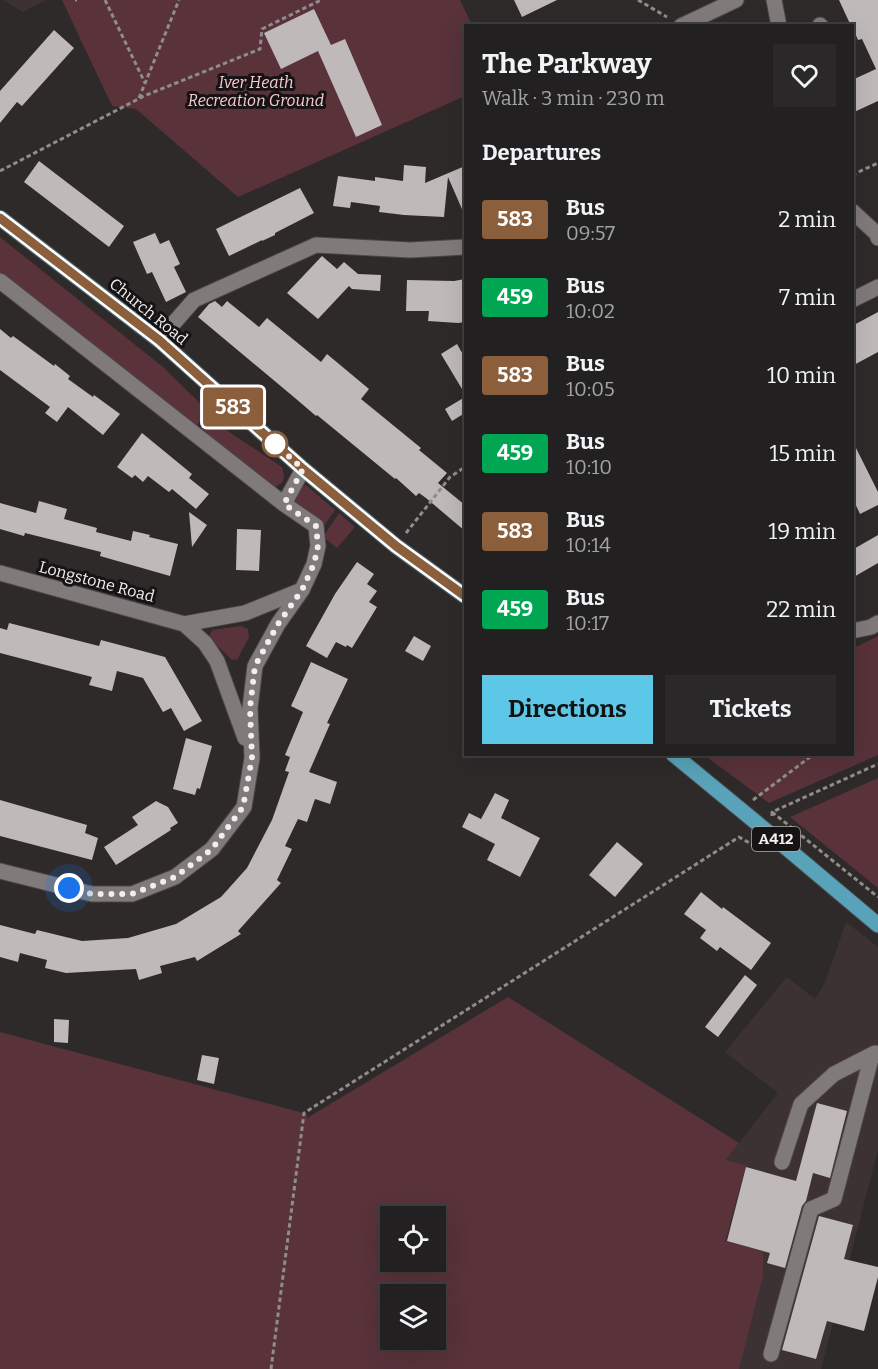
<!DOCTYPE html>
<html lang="en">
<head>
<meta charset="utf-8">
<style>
	body { margin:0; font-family:Bitter,serif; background:#2a2829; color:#f1f3f6; height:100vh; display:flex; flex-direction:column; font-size:22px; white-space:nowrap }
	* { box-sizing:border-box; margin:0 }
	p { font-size:20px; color:#a2a3a5 }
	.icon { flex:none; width:33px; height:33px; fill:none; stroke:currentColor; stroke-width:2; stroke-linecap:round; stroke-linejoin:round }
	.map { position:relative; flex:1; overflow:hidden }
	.drawer { position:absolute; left:464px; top:24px; width:390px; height:732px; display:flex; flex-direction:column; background:#222020; border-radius:0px; box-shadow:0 6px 24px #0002,0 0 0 2px #3f3e3e }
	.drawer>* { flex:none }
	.badge { padding:0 12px; border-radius:4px; font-size:21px; line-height:39px }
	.controls { position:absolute; left:380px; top:1206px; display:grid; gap:12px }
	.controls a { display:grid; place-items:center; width:66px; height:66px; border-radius:0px; background:#222020; box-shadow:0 6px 24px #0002,0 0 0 2px #3f3e3e; font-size:30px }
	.you { position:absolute; width:30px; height:30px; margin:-15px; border:4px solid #fff; border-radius:50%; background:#1a73e8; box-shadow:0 0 0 9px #1a73e833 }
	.map>.badge { position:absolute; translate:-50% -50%; box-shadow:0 0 0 3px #fff }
	h2 { padding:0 18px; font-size:22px; line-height:54px }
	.round { display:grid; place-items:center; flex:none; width:63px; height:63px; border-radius:0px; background:#2a2829 }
	.head { display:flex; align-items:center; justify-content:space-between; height:102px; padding:0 18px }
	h1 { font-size:28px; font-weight:700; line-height:45px }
	.cta { display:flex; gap:12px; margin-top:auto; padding:12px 18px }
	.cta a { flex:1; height:69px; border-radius:0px; background:#5dc7e8; color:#111; font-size:24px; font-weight:700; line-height:69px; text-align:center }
	.cta a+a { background:#2a2829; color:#f1f3f6 }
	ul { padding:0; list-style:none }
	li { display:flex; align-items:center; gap:18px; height:78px; padding:0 18px }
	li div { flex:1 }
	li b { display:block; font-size:22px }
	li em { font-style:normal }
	li .badge { min-width:66px; font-weight:700; text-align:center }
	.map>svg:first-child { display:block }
</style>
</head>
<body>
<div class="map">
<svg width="878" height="1369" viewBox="0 0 878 1369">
	<rect width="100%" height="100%" fill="#2e2a2a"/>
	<path fill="#3d3233" d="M 3,0 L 46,0 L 23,12 Z
		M 846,922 L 878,947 L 878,1150 L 821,1369 L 739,1369 L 763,1277 L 725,1241 L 745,1165 L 726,1160 L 778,1093 L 725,1052 L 787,977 L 815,999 L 822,988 L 828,974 Z"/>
	<path fill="#59323a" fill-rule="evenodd" d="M 62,0 L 460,0 L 472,25 L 465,26 L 465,96 L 238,197 L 136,109 L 112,106 Z
		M 0,237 L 163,367 L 208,411 L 192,432 L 0,275 Z
		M 210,416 L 232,434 L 282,467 L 284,475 L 283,482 L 272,489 L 195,434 Z
		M 306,485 L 335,510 L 319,533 L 291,511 L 291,491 Z
		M 339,513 L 355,527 L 337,548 L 323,537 Z
		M 241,626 L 248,629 L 249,637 L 237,660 L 231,659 L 210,639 L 210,633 L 213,630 Z
		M 878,636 L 878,755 L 769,803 L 704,755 L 852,754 L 852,649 Z
		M 878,778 L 878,888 L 790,817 Z
		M 508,997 L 739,1143 L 726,1160 L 746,1165 L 725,1241 L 763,1251 L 763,1277 L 739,1369 L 0,1369 L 0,1032 L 307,1114 L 307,1118 ZM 390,1216 L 435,1216 L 435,1262 L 390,1262 ZM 390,1294 L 435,1294 L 435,1340 L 390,1340 Z"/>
	<path fill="#bfb9ba" d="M 514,0 L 557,0 L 522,17 Z
		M 839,0 L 878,0 L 878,101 L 852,113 L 852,80 L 876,69 L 862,39 L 858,40 L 852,26 L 851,26 Z
		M 314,9 L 331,45 L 345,39 L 382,125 L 356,137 L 318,51 L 281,69 L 264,33 Z
		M 54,30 L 74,48 L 22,106 L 17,102 L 0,123 L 0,91 Z
		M 39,161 L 124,226 L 109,247 L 24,182 Z
		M 404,165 L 426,167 L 425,183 L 465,166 L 465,216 L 448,177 L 444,217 L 404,215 L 379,212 L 380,206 L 351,202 L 350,208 L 333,206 L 338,176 L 375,181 L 375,177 L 403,181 Z
		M 300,188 L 314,213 L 275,233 L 275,235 L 262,241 L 262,240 L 229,256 L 216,229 Z
		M 155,233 L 160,244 L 169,240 L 180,264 L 174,267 L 186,292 L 166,302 L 152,272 L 147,274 L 133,242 Z
		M 322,256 L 337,269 L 344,262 L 358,274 L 381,275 L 380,291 L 352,289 L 349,286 L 318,319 L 287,293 Z
		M 465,279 L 465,322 L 458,323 L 428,321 L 429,311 L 406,311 L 407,280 L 454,281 Z
		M 215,301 L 222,307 L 227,301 L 259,327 L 267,318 L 321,362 L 327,354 L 369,389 L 361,399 L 421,448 L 419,450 L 447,473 L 438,483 L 465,505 L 465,531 L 426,498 L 419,493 L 416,496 L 396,478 L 395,479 L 317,415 L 316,416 L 295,398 L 198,317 L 209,304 Z
		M 878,312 L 878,352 L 852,366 L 852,326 Z
		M 0,329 L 11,338 L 13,336 L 54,366 L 55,364 L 70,376 L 68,379 L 93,397 L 94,395 L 120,414 L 103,435 L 68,407 L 57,422 L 45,413 L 50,407 L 0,370 Z
		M 457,344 L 465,358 L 465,394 L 441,354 Z
		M 465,397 L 465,413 L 452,421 L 445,409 Z
		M 142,433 L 192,474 L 189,478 L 209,494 L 196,509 L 172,489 L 169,492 L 148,476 L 143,482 L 135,475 L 132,478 L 117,467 Z
		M 852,440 L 878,492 L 878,505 L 860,514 L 852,497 Z
		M 39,501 L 67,509 L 64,519 L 97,528 L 96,532 L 131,541 L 133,531 L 150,535 L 149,537 L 178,544 L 170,576 L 100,556 L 101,552 L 25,533 L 24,536 L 0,529 L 0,503 L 36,513 Z
		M 189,512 L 207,525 L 192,547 Z
		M 237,529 L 261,530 L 259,571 L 236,570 Z
		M 878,535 L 878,563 L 852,578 L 852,550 Z
		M 357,562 L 374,574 L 367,584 L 377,591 L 369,602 L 377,607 L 352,648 L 347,645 L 346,647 L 336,642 L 327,658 L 306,646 L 335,594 Z
		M 9,623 L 99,646 L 101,640 L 165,657 L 202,721 L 184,731 L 171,708 L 163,712 L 143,678 L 117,671 L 112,691 L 89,685 L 92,677 L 0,653 L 0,628 L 7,630 Z
		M 414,636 L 431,646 L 423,661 L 405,651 Z
		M 311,662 L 348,679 L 327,723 L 330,724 L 309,772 L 337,782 L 330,804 L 315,799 L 307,822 L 298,819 L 285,846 L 292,849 L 277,880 L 281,883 L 238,931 L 241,934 L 197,961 L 195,957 L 160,966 L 162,973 L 139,980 L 136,969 L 66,973 L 45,968 L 47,960 L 20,953 L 18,962 L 0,957 L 0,925 L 35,934 L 37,930 L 82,941 L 128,938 L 176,924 L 221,897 L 247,868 L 272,820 L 289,772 L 285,771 L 290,757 L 285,755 L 303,712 L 291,706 Z
		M 186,738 L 212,746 L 200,789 L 197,788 L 195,795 L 173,789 Z
		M 495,793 L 509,800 L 501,818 L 540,838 L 520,877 L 487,860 L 495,844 L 462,827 L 469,813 L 481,819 Z
		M 0,800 L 87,825 L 85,833 L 98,838 L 92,860 L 0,836 Z
		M 156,801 L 168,807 L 178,823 L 170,828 L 171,830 L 116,865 L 104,847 L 138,825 L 132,817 Z
		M 617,842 L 643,864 L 615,897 L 589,875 Z
		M 701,892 L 722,909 L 723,907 L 771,943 L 751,970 L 720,947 L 717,951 L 700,938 L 706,930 L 684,914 Z
		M 745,975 L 757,985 L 718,1037 L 705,1027 Z
		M 54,1019 L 69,1020 L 68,1043 L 54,1042 Z
		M 202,1055 L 219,1058 L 214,1084 L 197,1080 Z
		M 817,1103 L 847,1111 L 830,1178 L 813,1173 L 806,1201 L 802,1206 L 785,1268 L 767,1263 L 770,1253 L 727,1241 L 746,1167 L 796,1181 Z
		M 819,1216 L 853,1225 L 844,1259 L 878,1267 L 878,1277 L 864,1331 L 827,1321 L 816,1359 L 782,1350 Z"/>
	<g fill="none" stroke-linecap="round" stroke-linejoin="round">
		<g stroke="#4c4748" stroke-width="17">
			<path id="minor" d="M 774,0 L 779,26
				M 820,25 L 821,26
				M 681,26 L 736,0
				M 852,211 L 877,234 L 878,238
				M 0,281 L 284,504 L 316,526 L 318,546 L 314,564 L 302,590 L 278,624 L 255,666 L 250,708 L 252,758 L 244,807 L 212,849 L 175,877 L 132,894 L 92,894 L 0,871
				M 852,300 L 878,287
				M 159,340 L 194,300 L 316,245 L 410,250 L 465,247
				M 284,504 L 303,469
				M 0,573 L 184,624 L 245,613 L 302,590
				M 184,624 L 205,643 L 217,661 L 245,738
				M 852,631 L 871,627 L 878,623
				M 782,1162 L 801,1104 L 834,1074 L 875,1053
				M 771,1354 L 811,1209 L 834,1199 L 872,1055"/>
		</g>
		<g stroke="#4c4748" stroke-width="17">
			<path id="major" d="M 0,218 L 159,340 L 303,469 L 396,546 L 465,596
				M 673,754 L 764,829 L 878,925"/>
		</g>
		<path stroke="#908c8c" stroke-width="3" stroke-dasharray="4.5 3" stroke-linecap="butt" d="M 75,0 L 77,0
			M 105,0 L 145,83
			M 638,0 L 667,17
			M 139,98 L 179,0
			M 0,171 L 144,96 L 260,49 L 262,29 L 321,0
			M 852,175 L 878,163
			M 406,533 L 450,477 L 465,467
			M 753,800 L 814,754
			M 772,812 L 878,897
			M 772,816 L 772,812 L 878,764
			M 271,1369 L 304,1113 L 739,837 L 753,845 L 755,841"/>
		<use href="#minor" stroke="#807a7b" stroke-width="15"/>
		<use href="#major" stroke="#58a3b9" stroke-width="15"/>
	</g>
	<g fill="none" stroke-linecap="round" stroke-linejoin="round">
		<g stroke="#fff" stroke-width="14">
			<path id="line" d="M 0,218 L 159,340 L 303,469 L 396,546 L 465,596"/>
		</g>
		<use href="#line" stroke="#8b5e3c" stroke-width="9"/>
		<path stroke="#f2eeef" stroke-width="6" stroke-dasharray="0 10.8" d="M 69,888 L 92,894 L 132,894 L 175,877 L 212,849 L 243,807 L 252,758 L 250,708 L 255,666 L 278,624 L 302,590 L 314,564 L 318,546 L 316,526 L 284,504 L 303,469 L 275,444"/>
	</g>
	<circle fill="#fff" stroke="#8b5e3c" stroke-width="3" cx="275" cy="444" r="12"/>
	<g text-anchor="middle" stroke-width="6" stroke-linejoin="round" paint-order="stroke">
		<rect fill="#151313" stroke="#b0acad" stroke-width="1.5" x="752" y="827" width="48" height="24" rx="4.5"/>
		<g font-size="15" font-weight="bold" fill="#f2eeef">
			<text x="776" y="844">A412</text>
		</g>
		<g font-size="16" font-style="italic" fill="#fcc9d2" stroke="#151313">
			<text x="256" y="88">Iver Heath<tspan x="256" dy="18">Recreation Ground</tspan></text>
		</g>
		<g font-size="16" fill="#f2eeef" stroke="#151313">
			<text transform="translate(149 311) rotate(39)" y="6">Church Road</text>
			<text transform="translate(97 581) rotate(15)" y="6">Longstone Road</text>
		</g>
	</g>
</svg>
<div class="controls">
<a><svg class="icon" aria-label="locate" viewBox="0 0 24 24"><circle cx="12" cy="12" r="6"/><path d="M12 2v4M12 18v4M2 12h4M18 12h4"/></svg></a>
<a><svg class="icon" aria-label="layers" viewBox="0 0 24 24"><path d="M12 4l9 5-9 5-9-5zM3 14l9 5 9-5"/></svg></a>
</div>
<div class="you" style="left:69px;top:888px"></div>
<b class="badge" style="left:233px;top:407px;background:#8b5e3c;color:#fff">583</b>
<section class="drawer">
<div class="head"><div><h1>The Parkway</h1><p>Walk · 3 min · 230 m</p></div><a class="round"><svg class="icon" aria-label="heart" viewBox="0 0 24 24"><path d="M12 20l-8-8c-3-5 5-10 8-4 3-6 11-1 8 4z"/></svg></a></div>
<h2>Departures</h2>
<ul>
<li><span class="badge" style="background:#8b5e3c;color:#fff">583</span><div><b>Bus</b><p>09:57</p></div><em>2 min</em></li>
<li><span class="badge" style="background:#00a651;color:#fff">459</span><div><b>Bus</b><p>10:02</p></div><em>7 min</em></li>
<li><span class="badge" style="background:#8b5e3c;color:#fff">583</span><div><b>Bus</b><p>10:05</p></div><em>10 min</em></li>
<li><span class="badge" style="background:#00a651;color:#fff">459</span><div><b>Bus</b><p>10:10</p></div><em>15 min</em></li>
<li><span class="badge" style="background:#8b5e3c;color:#fff">583</span><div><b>Bus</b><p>10:14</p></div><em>19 min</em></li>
<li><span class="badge" style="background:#00a651;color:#fff">459</span><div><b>Bus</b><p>10:17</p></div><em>22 min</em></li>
</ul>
<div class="cta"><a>Directions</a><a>Tickets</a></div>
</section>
</div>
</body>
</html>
